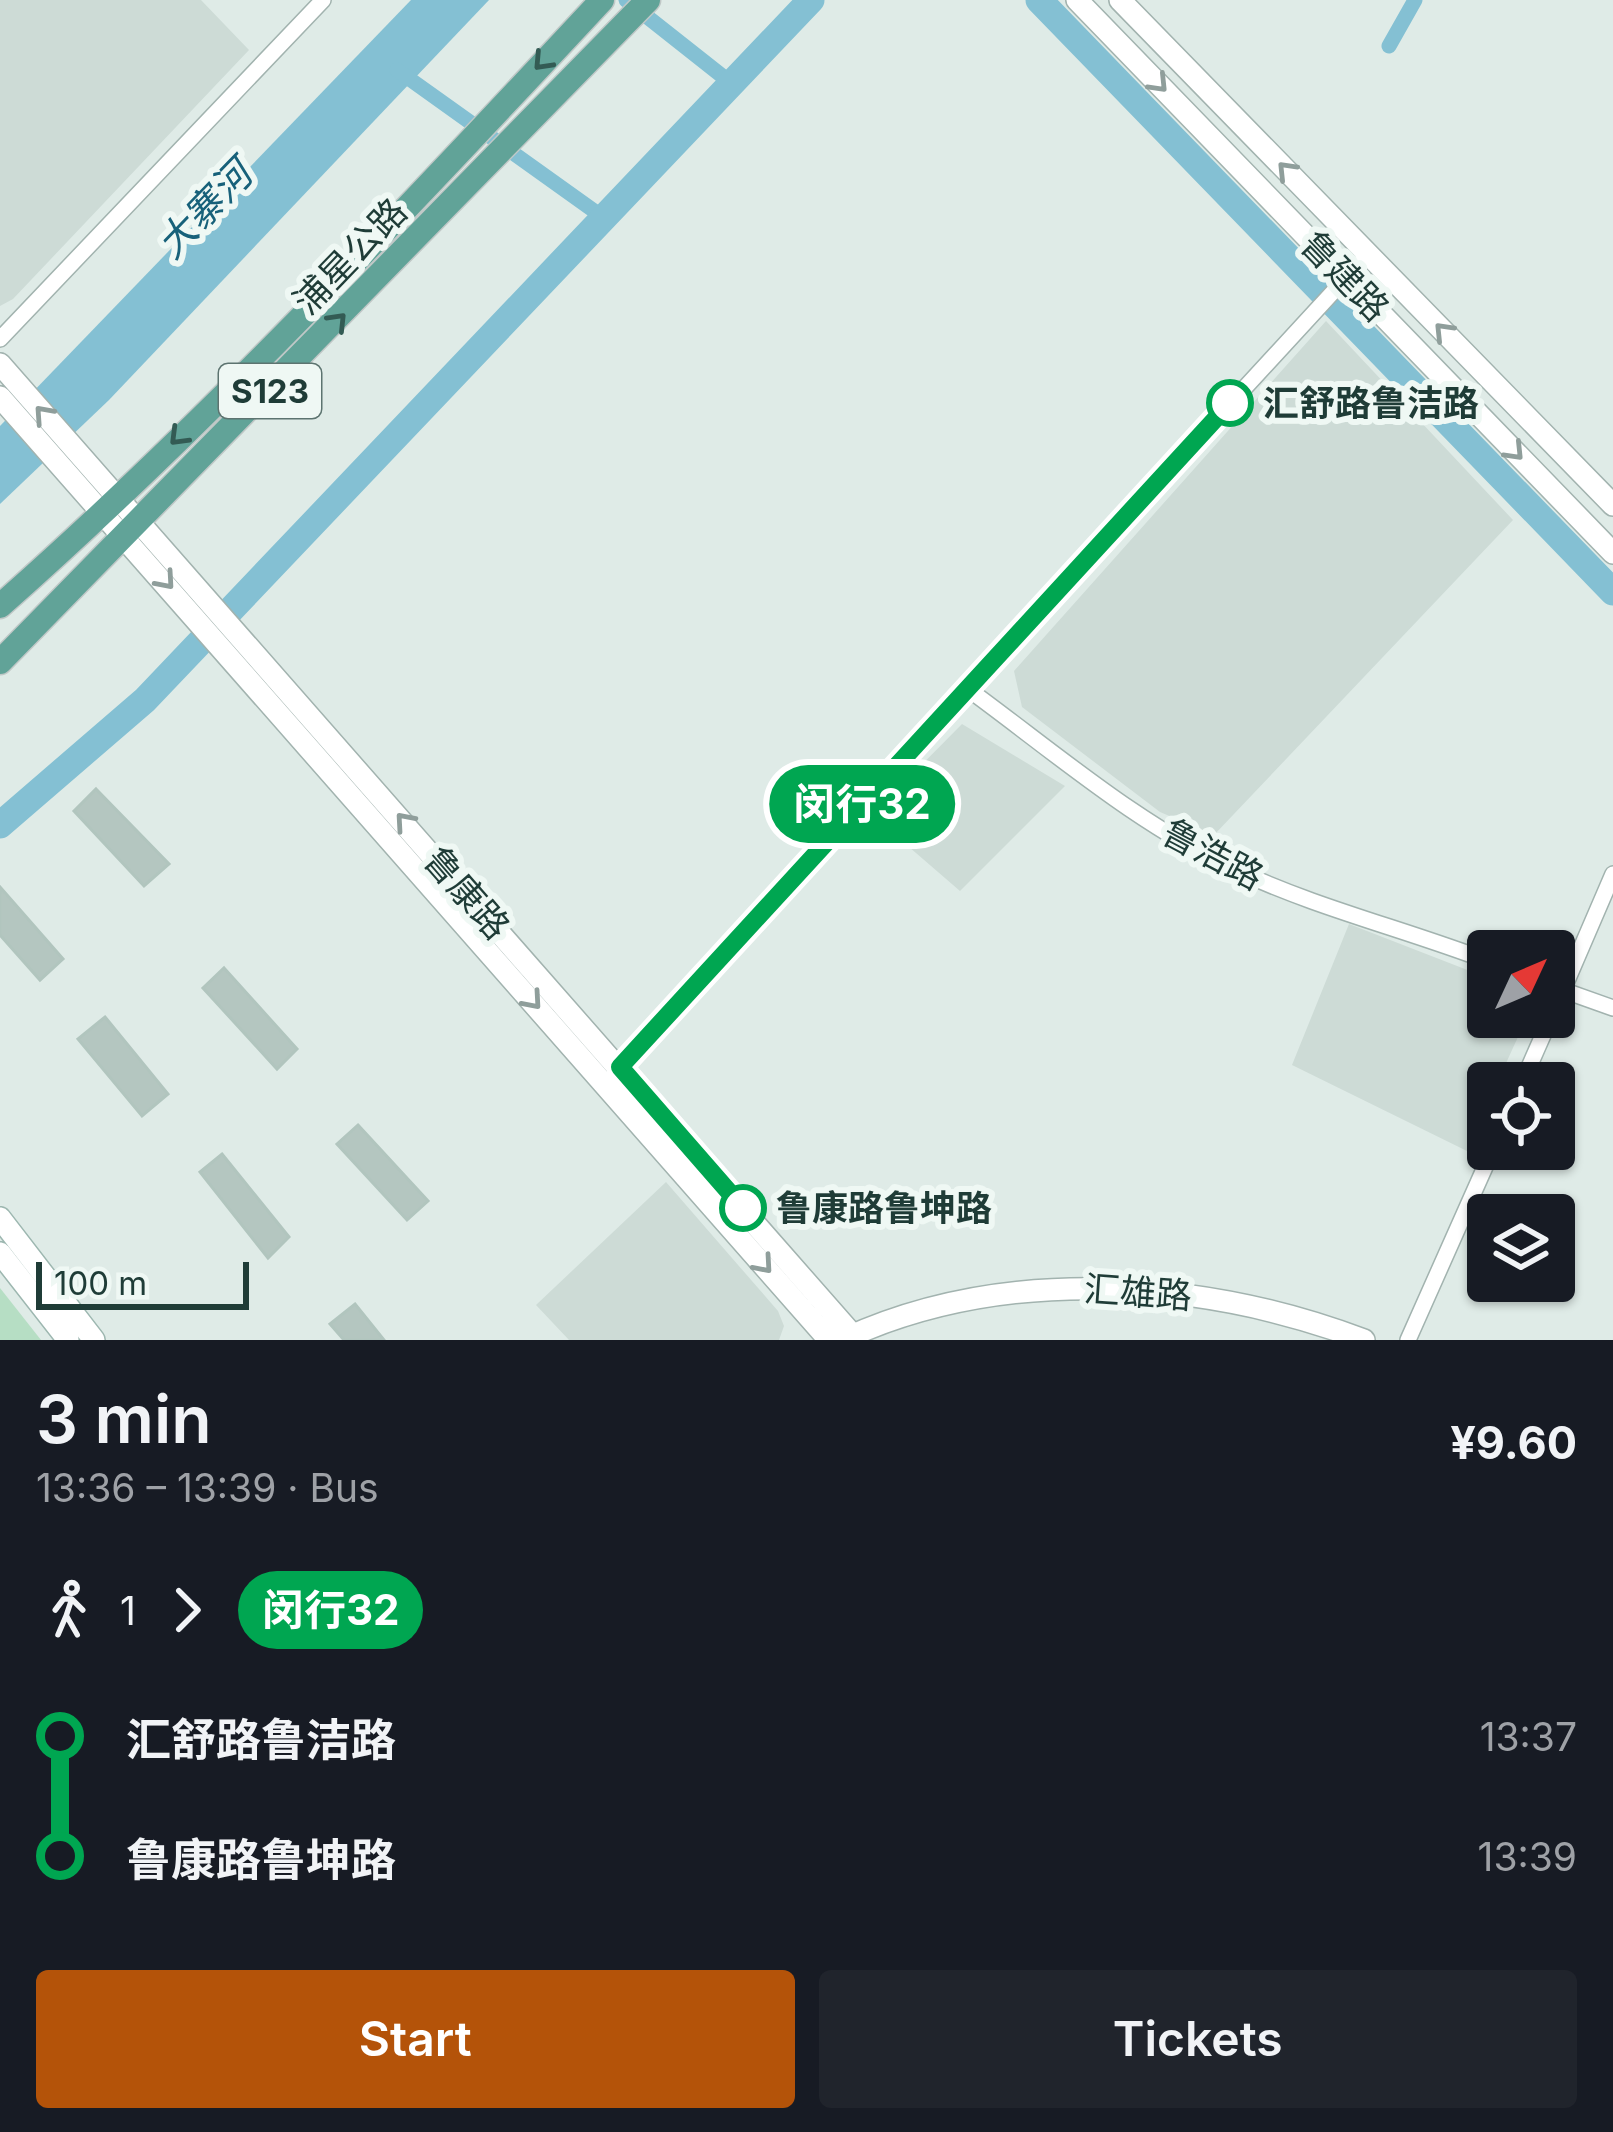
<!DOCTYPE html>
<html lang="en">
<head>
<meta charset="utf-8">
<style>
	body { margin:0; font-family:Inter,"Noto Sans SC",sans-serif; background:#20242c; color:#f1f3f6; height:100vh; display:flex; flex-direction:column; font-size:45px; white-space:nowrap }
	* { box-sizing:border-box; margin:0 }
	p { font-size:39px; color:#9ea1a6 }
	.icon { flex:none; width:66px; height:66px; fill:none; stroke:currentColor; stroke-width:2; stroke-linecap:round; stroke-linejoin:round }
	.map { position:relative; height:1340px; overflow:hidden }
	.details { display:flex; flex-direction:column; background:#171b24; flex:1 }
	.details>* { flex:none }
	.badge { padding:0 24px; border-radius:39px; font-size:42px; line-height:78px }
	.needle { width:78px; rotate:46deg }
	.fabs { position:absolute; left:1467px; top:930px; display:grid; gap:24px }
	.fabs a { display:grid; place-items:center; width:108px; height:108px; border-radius:12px; background:#171b24; box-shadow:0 3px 9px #0004; font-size:60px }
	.scale { position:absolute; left:36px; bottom:30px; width:213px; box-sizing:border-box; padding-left:12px; border:6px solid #1f3c37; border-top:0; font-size:33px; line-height:42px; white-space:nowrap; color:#1f3c37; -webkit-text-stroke:9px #eff8f4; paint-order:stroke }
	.map>.badge { position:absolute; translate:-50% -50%; box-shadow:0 0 0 6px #fff }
	.legs { display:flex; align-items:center; gap:18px; height:132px; padding:0 36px; font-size:39px }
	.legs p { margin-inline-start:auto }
	.head { display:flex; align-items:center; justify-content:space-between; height:204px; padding:0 36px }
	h1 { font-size:66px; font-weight:600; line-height:90px }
	.primary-button { display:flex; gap:24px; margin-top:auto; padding:24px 36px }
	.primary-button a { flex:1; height:138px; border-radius:12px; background:#b45309; color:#fff; font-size:48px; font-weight:600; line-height:138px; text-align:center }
	.primary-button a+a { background:#20242c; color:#f1f3f6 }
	ul { padding:0 36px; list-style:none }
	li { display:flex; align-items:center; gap:42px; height:120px; font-size:45px }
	li i { display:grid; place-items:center; width:18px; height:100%; margin:0 15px; background:currentColor }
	li i::after { content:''; width:30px; height:30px; margin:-15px; border:9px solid; border-radius:50%; background:#171b24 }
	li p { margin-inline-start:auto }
	li:first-child i { background:linear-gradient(#0000 50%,currentColor 0) }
	li:last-child i { background:linear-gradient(currentColor 50%,#0000 0) }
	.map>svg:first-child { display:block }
</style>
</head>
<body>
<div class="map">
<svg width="1613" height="1340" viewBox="0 0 1613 1340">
	<rect width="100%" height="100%" fill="#dfebe7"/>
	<path fill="#cddbd6" d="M 0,0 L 201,0 L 249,50 L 13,299 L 0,306 Z
		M 1326,321 L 1513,520 L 1214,835 L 1160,812 L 1022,707 L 1014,671 Z
		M 962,724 L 1065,786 L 960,891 L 872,815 Z
		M 1349,924 L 1488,978 L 1488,1017 L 1527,1017 L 1497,1083 L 1488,1083 L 1488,1104 L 1467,1151 L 1292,1065 Z
		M 666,1182 L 778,1311 L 784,1326 L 779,1340 L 569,1340 L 536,1305 Z"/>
	<path fill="#b6dec4" d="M 0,1288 L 41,1340 L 0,1340 Z"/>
	<path fill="#84c0d3" d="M 411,0 L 489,0 L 109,400 L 0,504 L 0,426 Z"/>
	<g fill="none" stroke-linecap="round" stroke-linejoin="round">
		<path stroke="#84c0d3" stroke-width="15" d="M 626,0 L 731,83
			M 1389,46 L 1415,0
			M 397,70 L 604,218"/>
		<path stroke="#84c0d3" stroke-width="27" d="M 1039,0 L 1613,592
			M 0,825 L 145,700 L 811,0"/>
	</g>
	<path fill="#b4c6c0" stroke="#b1c5be" stroke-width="3" d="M 96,789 L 169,864 L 144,886 L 74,811 Z
		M 0,887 L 63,959 L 40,980 L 0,935 Z
		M 224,968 L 297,1049 L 277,1069 L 203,988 Z
		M 105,1017 L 168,1094 L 142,1116 L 78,1039 Z
		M 358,1125 L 428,1201 L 407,1220 L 337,1144 Z
		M 222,1154 L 289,1237 L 268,1258 L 200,1172 Z
		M 355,1304 L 384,1340 L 344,1340 L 330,1324 Z"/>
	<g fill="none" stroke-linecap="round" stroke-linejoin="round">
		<g stroke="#a2b3af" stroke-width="18">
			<path id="minor" d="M 0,339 L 323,0
				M 968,689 C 1053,751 1139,826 1236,870 C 1317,908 1404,929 1488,961
				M 1554,987 L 1613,1008
				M 1554,1011 L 1613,874
				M 614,1073 L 1368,254
				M 1522,1083 L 1551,1017
				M 1408,1340 L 1493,1149"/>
		</g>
		<g stroke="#a2b3af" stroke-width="24">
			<path id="tertiary" d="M 1077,0 L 1613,553
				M 1120,0 L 1613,505
				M 0,364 L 857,1340
				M 0,397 L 829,1340
				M 844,1339 C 1005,1265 1202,1279 1364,1340"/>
		</g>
		<g stroke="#9db7b0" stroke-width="24">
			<path id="secondary" d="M 0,1218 L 94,1340
				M 0,1253 L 68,1340"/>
		</g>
		<g stroke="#c0c8c7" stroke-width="27">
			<path id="primary" d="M 0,606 C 213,418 408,208 602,0
				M 0,662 L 648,0"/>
		</g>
		<use href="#minor" stroke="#fff" stroke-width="15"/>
		<use href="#tertiary" stroke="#fff" stroke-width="21"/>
		<use href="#secondary" stroke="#fff" stroke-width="21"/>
		<use href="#primary" stroke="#61a398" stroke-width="24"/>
	</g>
	<defs><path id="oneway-chevron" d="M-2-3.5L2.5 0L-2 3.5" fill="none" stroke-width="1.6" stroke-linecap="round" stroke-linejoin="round" transform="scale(3)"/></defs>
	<g stroke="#335b54">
		<use href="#oneway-chevron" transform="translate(542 62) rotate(133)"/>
		<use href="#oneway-chevron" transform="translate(338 321) rotate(-46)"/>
		<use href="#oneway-chevron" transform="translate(178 437) rotate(135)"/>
	</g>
	<g stroke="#8f9e9b">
		<use href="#oneway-chevron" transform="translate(1159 84) rotate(46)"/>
		<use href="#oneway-chevron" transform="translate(1286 170) rotate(-134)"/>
		<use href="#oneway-chevron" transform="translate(1443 331) rotate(-134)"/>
		<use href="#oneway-chevron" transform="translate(43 414) rotate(-132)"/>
		<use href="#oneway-chevron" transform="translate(1515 452) rotate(46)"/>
		<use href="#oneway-chevron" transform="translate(166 581) rotate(49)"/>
		<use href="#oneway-chevron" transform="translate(404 821) rotate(-131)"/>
		<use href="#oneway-chevron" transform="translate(533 1001) rotate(49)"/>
		<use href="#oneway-chevron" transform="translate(764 1265) rotate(49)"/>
	</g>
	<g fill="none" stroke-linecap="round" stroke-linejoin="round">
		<g stroke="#fff" stroke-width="27">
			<path id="line-1" d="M 743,1208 L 620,1067 L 1230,403"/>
		</g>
		<use href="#line-1" stroke="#00a651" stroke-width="18"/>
	</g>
	<g fill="#fff" stroke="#00a651" stroke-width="6">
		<circle cx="1230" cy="403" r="21"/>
		<circle cx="743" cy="1208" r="21"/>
	</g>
	<g text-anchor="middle" stroke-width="12" stroke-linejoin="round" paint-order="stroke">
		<rect fill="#eff8f4" stroke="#5d7470" stroke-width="3" x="219" y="364" width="102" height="54" rx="9"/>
		<g font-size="33" font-weight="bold" fill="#1f3c37">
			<text x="270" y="403">S123</text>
		</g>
		<g font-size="36" fill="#1f3c37" stroke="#eff8f4">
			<text transform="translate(350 256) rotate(-46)" y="13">浦星公路</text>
			<text transform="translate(1345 276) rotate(46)" y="13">鲁建路</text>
			<text transform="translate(1213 854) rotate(28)" y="13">鲁浩路</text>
			<text transform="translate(467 893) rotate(49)" y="13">鲁康路</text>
			<text transform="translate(1138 1292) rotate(4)" y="13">汇雄路</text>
		</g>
		<g font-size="36" font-weight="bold" fill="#1f3c37" stroke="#eff8f4" text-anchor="start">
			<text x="1263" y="416">汇舒路鲁洁路</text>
			<text x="776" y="1221">鲁康路鲁坤路</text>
		</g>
		<g font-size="39" font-style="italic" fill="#17617a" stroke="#eff8f4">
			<text transform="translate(204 209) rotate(-46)" y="14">大寨河</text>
		</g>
	</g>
</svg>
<div class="fabs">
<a><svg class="needle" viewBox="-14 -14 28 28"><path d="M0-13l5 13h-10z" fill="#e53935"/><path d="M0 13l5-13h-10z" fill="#9ea1a6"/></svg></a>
<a><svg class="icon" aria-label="locate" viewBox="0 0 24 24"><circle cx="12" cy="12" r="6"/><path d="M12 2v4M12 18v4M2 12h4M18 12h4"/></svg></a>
<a><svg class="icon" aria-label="layers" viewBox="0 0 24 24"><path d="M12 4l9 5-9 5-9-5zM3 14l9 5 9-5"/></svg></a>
</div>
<div class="scale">100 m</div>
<b class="badge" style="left:862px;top:804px;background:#00a651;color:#fff">闵行32</b>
</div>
<section class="details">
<div class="head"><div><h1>3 min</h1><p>13:36 – 13:39 · Bus</p></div><b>¥9.60</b></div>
<div class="legs"><svg class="icon" aria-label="walk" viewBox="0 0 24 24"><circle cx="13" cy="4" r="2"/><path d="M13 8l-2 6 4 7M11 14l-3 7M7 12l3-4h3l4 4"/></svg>1<svg class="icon" aria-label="forward" viewBox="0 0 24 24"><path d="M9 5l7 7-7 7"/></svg><b class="badge" style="background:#00a651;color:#fff">闵行32</b></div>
<ul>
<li><i style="color:#00a651"></i><b>汇舒路鲁洁路</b><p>13:37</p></li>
<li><i style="color:#00a651"></i><b>鲁康路鲁坤路</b><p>13:39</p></li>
</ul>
<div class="primary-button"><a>Start</a><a>Tickets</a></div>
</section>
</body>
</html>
